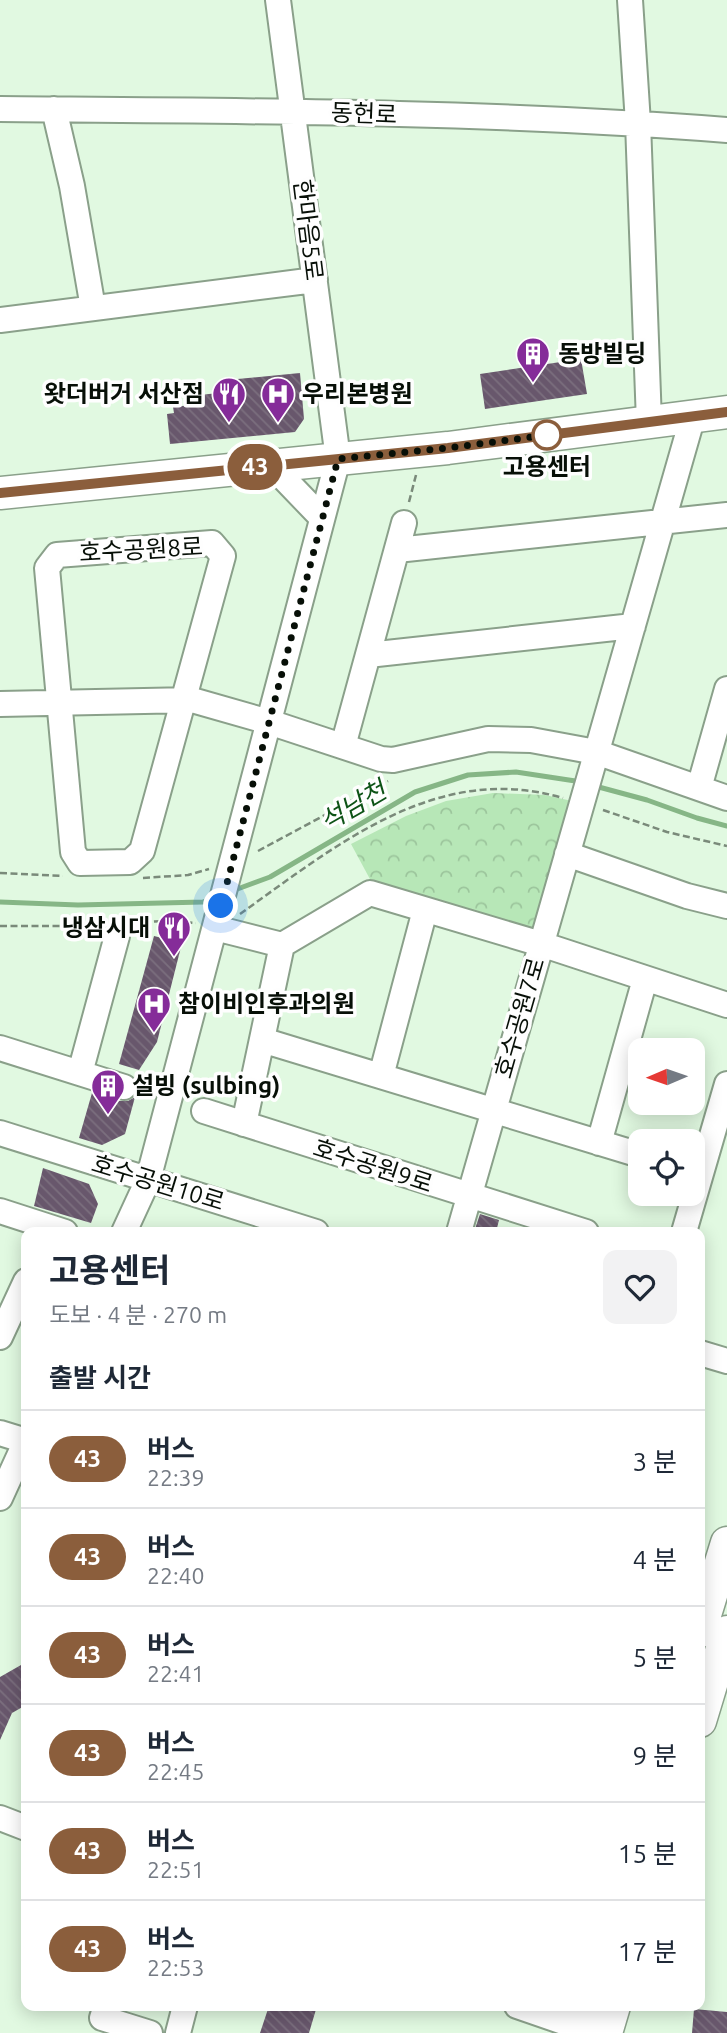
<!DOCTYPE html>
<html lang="ko">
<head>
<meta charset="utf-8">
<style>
	body { margin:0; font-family:Ubuntu,"Noto Sans KR",sans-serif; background:#f2f2f3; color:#1f2937; height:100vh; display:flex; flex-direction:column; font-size:26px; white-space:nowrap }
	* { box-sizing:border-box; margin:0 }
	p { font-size:23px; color:#747a83 }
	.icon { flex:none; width:38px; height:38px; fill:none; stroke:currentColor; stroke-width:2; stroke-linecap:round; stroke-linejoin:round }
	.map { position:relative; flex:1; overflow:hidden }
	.panel { position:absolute; left:21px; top:1227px; width:684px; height:784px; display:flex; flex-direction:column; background:#fff; border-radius:14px; box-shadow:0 4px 18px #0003 }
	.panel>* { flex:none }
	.badge { padding:0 14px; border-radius:23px; font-size:24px; line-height:46px }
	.needle { width:46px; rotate:268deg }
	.fabs { position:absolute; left:628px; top:1038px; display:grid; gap:14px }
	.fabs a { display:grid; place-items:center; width:77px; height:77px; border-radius:14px; background:#fff; box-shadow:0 4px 18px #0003; font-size:35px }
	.you { position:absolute; width:35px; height:35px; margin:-18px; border:5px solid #fff; border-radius:50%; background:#1a73e8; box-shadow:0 0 0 10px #1a73e833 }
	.map>.badge { position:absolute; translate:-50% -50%; box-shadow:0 0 0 4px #fff }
	h2 { padding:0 28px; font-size:26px; line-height:63px }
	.round { display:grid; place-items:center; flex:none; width:74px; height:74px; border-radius:14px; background:#f2f2f3 }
	.overview { display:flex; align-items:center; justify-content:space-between; height:119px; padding:0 28px }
	h1 { font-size:33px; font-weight:700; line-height:52px }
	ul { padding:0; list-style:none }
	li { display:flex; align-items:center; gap:21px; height:98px; padding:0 28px; border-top:2px solid #e0e1e3 }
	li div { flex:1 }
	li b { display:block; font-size:26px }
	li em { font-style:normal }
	li .badge { min-width:77px; font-weight:700; text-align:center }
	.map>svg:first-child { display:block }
</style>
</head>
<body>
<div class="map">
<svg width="727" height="2033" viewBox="0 0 727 2033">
	<defs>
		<pattern id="forest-crowns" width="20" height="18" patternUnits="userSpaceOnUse" patternTransform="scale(1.75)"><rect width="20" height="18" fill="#b7e7b7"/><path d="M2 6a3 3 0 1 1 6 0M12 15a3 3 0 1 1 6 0" fill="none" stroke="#9cc59c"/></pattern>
		<pattern id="building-back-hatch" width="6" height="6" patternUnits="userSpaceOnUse" patternTransform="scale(1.75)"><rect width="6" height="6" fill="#68576c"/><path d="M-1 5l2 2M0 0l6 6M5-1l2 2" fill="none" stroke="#7b6f7e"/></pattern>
	</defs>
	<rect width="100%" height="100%" fill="#e1f9e1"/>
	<path fill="url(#forest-crowns)" d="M 493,793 L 545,795 L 572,801 L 534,931 L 456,909 L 371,881 L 351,844 L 406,816 L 446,801 Z"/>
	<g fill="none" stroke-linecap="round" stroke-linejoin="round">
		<path stroke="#86b686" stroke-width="5" d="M 595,786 L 647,800 L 697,818 L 727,826
			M 232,891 L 270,877 L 415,792 L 468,775 L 516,772 L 582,782
			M 0,902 L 78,905 L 203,902 L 213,898"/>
	</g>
	<path fill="url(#building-back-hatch)" d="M 581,359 L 587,394 L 485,409 L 480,374 Z
		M 300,373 L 304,419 L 295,432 L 170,444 L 167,414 L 174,413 L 173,407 L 191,405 L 190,396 L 228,392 L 227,380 Z
		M 154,936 L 182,943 L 157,1042 L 139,1070 L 119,1064 Z
		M 92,1093 L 120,1101 L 128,1101 L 135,1097 L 125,1134 L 102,1145 L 79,1138 Z
		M 43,1168 L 89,1184 L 98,1204 L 91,1223 L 34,1206 Z
		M 480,1214 L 499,1220 L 496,1232 L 474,1232 Z
		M 21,1665 L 26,1675 L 26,1705 L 12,1713 L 0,1740 L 0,1677 Z
		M 269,2006 L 317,2006 L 309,2033 L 260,2033 Z
		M 694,2009 L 727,2012 L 727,2033 L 692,2033 Z"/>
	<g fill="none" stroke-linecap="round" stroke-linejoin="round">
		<g stroke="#8aa08a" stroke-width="28">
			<path id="minor" d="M 630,0 L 638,123 L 649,422
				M 0,109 C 241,111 487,111 727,130
				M 54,109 L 72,186 L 93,308
				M 0,320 L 315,280
				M 272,466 L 322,518
				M 212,543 L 223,556 L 142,851 L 130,862 L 80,863 L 73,852 L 47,568 L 57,555 Z
				M 397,550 L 727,515
				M 368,655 L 633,626
				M 0,704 L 192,700 L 269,722 L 381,759 L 393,760 L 488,739 L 531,740 L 596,752 L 727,798
				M 343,746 L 404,523
				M 699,788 L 727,689
				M 567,854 L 687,896 L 727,906
				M 215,928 L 282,945 L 370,893 L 541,944 L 727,1005
				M 262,1040 L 640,1155
				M 0,1048 L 124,1087
				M 80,1073 L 117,936
				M 381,1076 L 425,910
				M 204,1111 L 586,1232
				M 244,1124 L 282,945
				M 0,1133 L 316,1232
				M 599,1143 L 645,979
				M 0,1211 L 65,1232
				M 124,1232 L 148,1180 L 338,459 L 278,0
				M 459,1232 L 693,416
				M 684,1232 L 727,1084
				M 0,1337 L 26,1281
				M 700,1353 L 727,1361
				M 0,1433 L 26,1441
				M 0,1498 L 26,1441
				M 0,1818 L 26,1828
				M 106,2006 L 102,2018 L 150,2033
				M 517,2006 L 578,2027
				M 178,2033 L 185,2006"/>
		</g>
		<g stroke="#8aa08a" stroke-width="35">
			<path id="major" d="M 0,493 L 448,448 L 727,412
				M 700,1631 L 727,1543
				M 700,1721 L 727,1632
				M 576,2033 L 585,2006
				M 606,2033 L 614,2006"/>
		</g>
		<path stroke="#7a8a7a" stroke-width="2.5" stroke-dasharray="7 3.5" stroke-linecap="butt" d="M 409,502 L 416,475
			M 603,810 L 667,832 L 727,846
			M 258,851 L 388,781
			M 0,873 L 63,876
			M 143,878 L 188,875 L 209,869
			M 240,914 C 337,845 437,761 563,798
			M 133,923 L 163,921 L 196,923
			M 0,926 L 98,926"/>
		<use href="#minor" stroke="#fff" stroke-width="24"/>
		<use href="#major" stroke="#fff" stroke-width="32"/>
	</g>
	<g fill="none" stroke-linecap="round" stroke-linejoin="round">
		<g stroke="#fff" stroke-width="16">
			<path id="line" d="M 0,493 L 448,448 L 727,412"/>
		</g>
		<use href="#line" stroke="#8b5e3c" stroke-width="10"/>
		<path stroke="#070f07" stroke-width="7" stroke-dasharray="0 12.6" d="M 221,906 L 338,459 L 448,448 L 547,435"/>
	</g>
	<defs>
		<g id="building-pin" transform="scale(1.75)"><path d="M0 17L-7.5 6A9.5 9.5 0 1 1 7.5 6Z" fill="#852c99" stroke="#fefefe"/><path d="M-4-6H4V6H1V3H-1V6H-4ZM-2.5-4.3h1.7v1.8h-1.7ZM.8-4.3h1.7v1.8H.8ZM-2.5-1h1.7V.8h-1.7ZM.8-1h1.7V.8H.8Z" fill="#fff"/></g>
		<g id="restaurant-pin" transform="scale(1.75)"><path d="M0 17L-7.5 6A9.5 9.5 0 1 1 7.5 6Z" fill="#852c99" stroke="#fefefe"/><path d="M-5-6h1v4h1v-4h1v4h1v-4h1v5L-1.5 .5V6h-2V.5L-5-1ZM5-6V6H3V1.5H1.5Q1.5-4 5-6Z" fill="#fff"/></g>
		<g id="hospital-pin" transform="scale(1.75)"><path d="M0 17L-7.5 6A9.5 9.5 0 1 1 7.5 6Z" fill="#852c99" stroke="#fefefe"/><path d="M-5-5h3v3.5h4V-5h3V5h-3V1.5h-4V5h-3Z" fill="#fff"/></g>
	</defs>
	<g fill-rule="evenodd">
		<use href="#building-pin" x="533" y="354"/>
		<use href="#restaurant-pin" x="229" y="394"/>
		<use href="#hospital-pin" x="278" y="394"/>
		<use href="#restaurant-pin" x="174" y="928"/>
		<use href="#hospital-pin" x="154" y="1004"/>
		<use href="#building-pin" x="108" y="1086"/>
	</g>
	<circle fill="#fff" stroke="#8b5e3c" stroke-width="3.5" cx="547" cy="435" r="14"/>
	<g text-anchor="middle" stroke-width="7" stroke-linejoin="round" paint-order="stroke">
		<g font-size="24" fill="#070f07" stroke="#fefefe">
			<text transform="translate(364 114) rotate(2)" y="8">동헌로</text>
			<text transform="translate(308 230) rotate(83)" y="8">한마음5로</text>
			<text transform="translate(141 550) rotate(-3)" y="8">호수공원8로</text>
			<text transform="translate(520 1018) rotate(-74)" y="8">호수공원7로</text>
			<text transform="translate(373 1166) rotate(18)" y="8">호수공원9로</text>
			<text transform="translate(158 1183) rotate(17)" y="8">호수공원10로</text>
		</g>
		<g font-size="24" font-weight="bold" fill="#070f07" stroke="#fefefe" text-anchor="start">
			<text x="558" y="362">동방빌딩</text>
			<text x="204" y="402" text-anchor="end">왓더버거 서산점</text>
			<text x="302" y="402">우리본병원</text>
			<text x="150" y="936" text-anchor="end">냉삼시대</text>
			<text x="178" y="1012">참이비인후과의원</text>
			<text x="132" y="1094">설빙 (sulbing)</text>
		</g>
		<g font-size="24" font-weight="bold" fill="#070f07" stroke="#fefefe">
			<text x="547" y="475">고용센터</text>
		</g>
		<g font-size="26" font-style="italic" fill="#0d5316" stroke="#fefefe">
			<text transform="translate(353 806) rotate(-30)" y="9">석남천</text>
		</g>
	</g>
</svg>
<div class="fabs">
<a><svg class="needle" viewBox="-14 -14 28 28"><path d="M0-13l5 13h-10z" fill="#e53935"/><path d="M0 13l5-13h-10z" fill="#747a83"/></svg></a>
<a><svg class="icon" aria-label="locate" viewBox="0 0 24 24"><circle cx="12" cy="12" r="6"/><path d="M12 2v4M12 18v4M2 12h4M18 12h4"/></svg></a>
</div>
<div class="you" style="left:221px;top:906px"></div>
<b class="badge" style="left:255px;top:467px;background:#8b5e3c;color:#fff">43</b>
<section class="panel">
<div class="overview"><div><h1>고용센터</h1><p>도보 · 4 분 · 270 m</p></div><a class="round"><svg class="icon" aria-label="heart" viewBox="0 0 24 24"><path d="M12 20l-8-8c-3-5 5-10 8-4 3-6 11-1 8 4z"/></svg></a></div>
<h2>출발 시간</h2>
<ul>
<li><span class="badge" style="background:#8b5e3c;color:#fff">43</span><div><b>버스</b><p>22:39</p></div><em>3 분</em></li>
<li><span class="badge" style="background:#8b5e3c;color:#fff">43</span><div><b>버스</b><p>22:40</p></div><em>4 분</em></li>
<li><span class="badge" style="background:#8b5e3c;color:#fff">43</span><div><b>버스</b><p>22:41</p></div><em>5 분</em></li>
<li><span class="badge" style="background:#8b5e3c;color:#fff">43</span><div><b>버스</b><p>22:45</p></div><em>9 분</em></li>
<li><span class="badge" style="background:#8b5e3c;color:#fff">43</span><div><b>버스</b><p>22:51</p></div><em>15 분</em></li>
<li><span class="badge" style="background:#8b5e3c;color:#fff">43</span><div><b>버스</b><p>22:53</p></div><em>17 분</em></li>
</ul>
</section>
</div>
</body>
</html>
